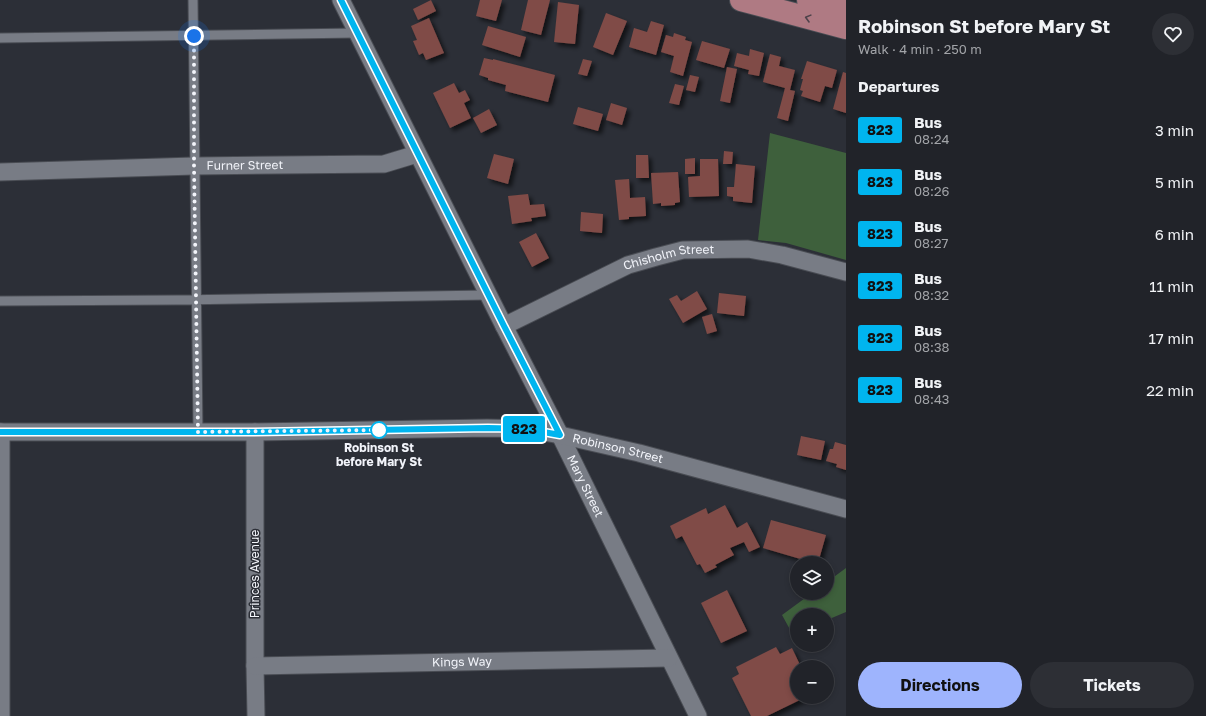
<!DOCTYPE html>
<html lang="en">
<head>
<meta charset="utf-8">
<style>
	body { margin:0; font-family:"Golos Text",sans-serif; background:#2d2f35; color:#f1f3f6; height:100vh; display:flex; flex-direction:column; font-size:15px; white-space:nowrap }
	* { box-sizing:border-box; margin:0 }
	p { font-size:13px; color:#a2a4a8 }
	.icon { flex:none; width:22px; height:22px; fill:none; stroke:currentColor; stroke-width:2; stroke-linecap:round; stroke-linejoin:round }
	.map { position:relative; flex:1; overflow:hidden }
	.sheet { display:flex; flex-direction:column; background:#212329; width:360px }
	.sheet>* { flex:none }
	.badge { padding:0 8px; border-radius:3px; font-size:14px; line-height:26px }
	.controls { position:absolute; left:790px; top:556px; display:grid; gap:8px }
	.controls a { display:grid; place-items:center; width:44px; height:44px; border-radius:50%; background:#212329; box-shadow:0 2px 6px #0003,0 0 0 1px #3e4046; font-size:20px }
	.you { position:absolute; width:20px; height:20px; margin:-10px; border:3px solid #fff; border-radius:50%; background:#1a73e8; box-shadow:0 0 0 6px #1a73e833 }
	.map>.badge { position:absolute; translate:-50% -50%; box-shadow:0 0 0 2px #fff }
	h2 { padding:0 12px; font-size:15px; line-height:36px }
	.round { display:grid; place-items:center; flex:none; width:42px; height:42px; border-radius:21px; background:#2d2f35 }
	.head { display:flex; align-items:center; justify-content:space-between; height:68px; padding:0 12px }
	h1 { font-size:19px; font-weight:700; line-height:30px }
	.cta { display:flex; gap:8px; margin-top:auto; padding:8px 12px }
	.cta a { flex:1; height:46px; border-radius:24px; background:#9eb4fd; color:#111; font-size:16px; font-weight:700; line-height:46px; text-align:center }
	.cta a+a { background:#2d2f35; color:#f1f3f6 }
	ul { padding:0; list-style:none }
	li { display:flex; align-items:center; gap:12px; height:52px; padding:0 12px }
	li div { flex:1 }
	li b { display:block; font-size:15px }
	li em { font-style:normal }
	li .badge { min-width:44px; font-weight:700; text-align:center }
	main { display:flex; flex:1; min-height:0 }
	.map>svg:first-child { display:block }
</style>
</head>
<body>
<main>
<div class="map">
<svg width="846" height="716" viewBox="0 0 846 716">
	<defs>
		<filter id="shadow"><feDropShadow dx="3.5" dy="3.5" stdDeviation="2" flood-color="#0009"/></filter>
	</defs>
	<rect width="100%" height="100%" fill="#2c2f37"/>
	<path fill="#3e603c" d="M 770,133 L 846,153 L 846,260 L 786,243 L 758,240 Z
		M 846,568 L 846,612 L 827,620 L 827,615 L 797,615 L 797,633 L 793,635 L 782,615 L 812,593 L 827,593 L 827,582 Z"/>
	<path fill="#804b46" filter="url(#shadow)" d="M 431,0 L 436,11 L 418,20 L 413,9 Z
		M 480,0 L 502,0 L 496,21 L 476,16 Z
		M 528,0 L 550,0 L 541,35 L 521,30 Z
		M 558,2 L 579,5 L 575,44 L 554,42 Z
		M 606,13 L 627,21 L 613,55 L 593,47 Z
		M 429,18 L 444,53 L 426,60 L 423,53 L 419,55 L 413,41 L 417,40 L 411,26 Z
		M 651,21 L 664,25 L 656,55 L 629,47 L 634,28 L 647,32 Z
		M 488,26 L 526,37 L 520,57 L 482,45 Z
		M 674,33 L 686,37 L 685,40 L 692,42 L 683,76 L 670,72 L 674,56 L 661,52 L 666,35 L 673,37 Z
		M 702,41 L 730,49 L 724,68 L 696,60 Z
		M 750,49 L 764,53 L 759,76 L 748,74 L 749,70 L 734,66 L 737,53 L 749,56 Z
		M 770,54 L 781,57 L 779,66 L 795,70 L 790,90 L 795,91 L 788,121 L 777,118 L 785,88 L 763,82 Z
		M 484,58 L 493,60 L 493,59 L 555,75 L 548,102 L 505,91 L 506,85 L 488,80 L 488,78 L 479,75 Z
		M 583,59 L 592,61 L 587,76 L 578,74 Z
		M 807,61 L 837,70 L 832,88 L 825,86 L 820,102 L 801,96 L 803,91 L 800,90 L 803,79 L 801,79 Z
		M 727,67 L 737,69 L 730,103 L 720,101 Z
		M 843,72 L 846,73 L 846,113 L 833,109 Z
		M 690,75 L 699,77 L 695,92 L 686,90 Z
		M 454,83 L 459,93 L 465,90 L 470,100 L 464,103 L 471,118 L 450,128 L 433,93 Z
		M 675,84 L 684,86 L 679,105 L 669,103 Z
		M 611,103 L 627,108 L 622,125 L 606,120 Z
		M 578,107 L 603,114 L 598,131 L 573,124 Z
		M 489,109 L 497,125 L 481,133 L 473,118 Z
		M 724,151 L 733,152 L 732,164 L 723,164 Z
		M 494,154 L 514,159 L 508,184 L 487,178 Z
		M 636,155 L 648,155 L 649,178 L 636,178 Z
		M 695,158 L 695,174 L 685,174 L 685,159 Z
		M 700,159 L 718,159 L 719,196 L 689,197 L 688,177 L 700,176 Z
		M 736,164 L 755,166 L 752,203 L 733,201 L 733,197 L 727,196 L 727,187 L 734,187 Z
		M 678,172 L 680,202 L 675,203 L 675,205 L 661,206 L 661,203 L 653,204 L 651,173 Z
		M 629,179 L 630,198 L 645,197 L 646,216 L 629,217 L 629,219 L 619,220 L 615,180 Z
		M 528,194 L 530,205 L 544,204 L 546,216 L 531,218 L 532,221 L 512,224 L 508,196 Z
		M 581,212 L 603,214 L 602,233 L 580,231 Z
		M 536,233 L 549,258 L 532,267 L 519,242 Z
		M 697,291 L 707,309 L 683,323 L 669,299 L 677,295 L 681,301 Z
		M 719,293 L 746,296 L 744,316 L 717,313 Z
		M 712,314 L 717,331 L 707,334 L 702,317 Z
		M 801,436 L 825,441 L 821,460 L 797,455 Z
		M 835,442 L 846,445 L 846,470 L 836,467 L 837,464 L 826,461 L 830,449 L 833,449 Z
		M 725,505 L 737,528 L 747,522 L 760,547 L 749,552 L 744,542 L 730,548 L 734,555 L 715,565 L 717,567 L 705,573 L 700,564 L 697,565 L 682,536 L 676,539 L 670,526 L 706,508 L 708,514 Z
		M 771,520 L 826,535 L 818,563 L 814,563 L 763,548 Z
		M 727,590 L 747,631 L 721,643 L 701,603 Z
		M 776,647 L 780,654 L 792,648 L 801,667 L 797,667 L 797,697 L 806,697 L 767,716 L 751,716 L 732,678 L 739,674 L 736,667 Z
		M 816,660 L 819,667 L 803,667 Z"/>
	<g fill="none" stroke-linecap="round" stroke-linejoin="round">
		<g stroke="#494c53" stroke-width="11">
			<path id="service" d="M 193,0 L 198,432
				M 0,38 L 357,33
				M 0,301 L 177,300 L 488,295"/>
		</g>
		<g stroke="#494c53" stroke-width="19">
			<g id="minor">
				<path id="s1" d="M 341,0 L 504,326 L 560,435 L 698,716"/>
				<path id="s2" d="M 0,172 L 194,166 L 384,164 L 417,154"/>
				<path id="s3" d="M 504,326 L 628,265 L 656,257 L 683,250 L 748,249 L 782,255 L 846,272"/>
				<path id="s4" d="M 0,432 L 255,432 L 487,428 L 527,429 L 560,435 L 639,453 L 846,509"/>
				<path d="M 1,432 L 1,716"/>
				<path d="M 255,432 L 255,666 L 256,716"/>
				<path id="s5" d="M 255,666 L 669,658"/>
			</g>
		</g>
		<g stroke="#494c53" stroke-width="24">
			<path id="primary" d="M 741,0 L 846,28
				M 808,0 L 846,10"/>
		</g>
		<use href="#service" stroke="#787c85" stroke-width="9"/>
		<use href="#minor" stroke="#787c85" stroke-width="17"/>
		<use href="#primary" stroke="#af7a83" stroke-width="22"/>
	</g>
	<defs><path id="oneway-chevron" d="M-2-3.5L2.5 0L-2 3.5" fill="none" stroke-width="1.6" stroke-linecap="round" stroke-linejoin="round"/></defs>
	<use stroke="#4d424a" href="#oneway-chevron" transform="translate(808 18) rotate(-165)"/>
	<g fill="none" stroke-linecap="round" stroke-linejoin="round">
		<g stroke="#fff" stroke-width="9">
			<path id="line" d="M 0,432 L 255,432 L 488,428 L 527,429 L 560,435 L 504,326 L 341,0"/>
		</g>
		<use href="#line" stroke="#00b5ef" stroke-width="6"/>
		<path stroke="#f2f4fa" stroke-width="4" stroke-dasharray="0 7.2" d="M 194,36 L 194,166 L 198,432 L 379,430"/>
	</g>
	<circle fill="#fff" stroke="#00b5ef" stroke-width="2" cx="379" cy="430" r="8"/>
	<g text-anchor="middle" stroke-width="3" stroke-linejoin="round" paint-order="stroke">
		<g font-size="12" fill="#f2f4fa" stroke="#2c2f37">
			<text dy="4" stroke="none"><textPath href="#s2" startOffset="245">Furner Street</textPath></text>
			<text dy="4" stroke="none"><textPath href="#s3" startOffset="180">Chisholm Street</textPath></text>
			<text dy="4" stroke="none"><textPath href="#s4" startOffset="620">Robinson Street</textPath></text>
			<text dy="4" stroke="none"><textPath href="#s1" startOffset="544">Mary Street</textPath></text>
			<text transform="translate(255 574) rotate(-90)" y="4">Princes Avenue</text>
			<text dy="4" stroke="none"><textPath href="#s5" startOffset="207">Kings Way</textPath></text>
		</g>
		<g font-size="12" font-weight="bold" fill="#f2f4fa" stroke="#2c2f37">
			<text x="379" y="452">Robinson St<tspan x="379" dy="14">before Mary St</tspan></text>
		</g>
	</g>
</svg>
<div class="controls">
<a><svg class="icon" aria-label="layers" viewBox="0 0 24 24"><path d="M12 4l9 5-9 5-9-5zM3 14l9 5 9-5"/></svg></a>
<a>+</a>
<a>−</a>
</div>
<div class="you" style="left:194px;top:36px"></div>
<b class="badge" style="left:524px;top:429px;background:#00b5ef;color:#111">823</b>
</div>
<section class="sheet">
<div class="head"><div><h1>Robinson St before Mary St</h1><p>Walk · 4 min · 250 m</p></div><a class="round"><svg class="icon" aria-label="heart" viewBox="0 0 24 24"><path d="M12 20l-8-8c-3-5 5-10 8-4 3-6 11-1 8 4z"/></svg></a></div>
<h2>Departures</h2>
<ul>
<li><span class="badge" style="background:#00b5ef;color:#111">823</span><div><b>Bus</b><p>08:24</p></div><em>3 min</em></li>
<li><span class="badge" style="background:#00b5ef;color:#111">823</span><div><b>Bus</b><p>08:26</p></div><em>5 min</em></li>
<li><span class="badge" style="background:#00b5ef;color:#111">823</span><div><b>Bus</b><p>08:27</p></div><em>6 min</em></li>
<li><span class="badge" style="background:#00b5ef;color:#111">823</span><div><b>Bus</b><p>08:32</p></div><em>11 min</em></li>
<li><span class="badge" style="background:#00b5ef;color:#111">823</span><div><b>Bus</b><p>08:38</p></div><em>17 min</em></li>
<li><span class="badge" style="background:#00b5ef;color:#111">823</span><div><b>Bus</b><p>08:43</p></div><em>22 min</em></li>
</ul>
<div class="cta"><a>Directions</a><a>Tickets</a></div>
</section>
</main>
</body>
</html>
